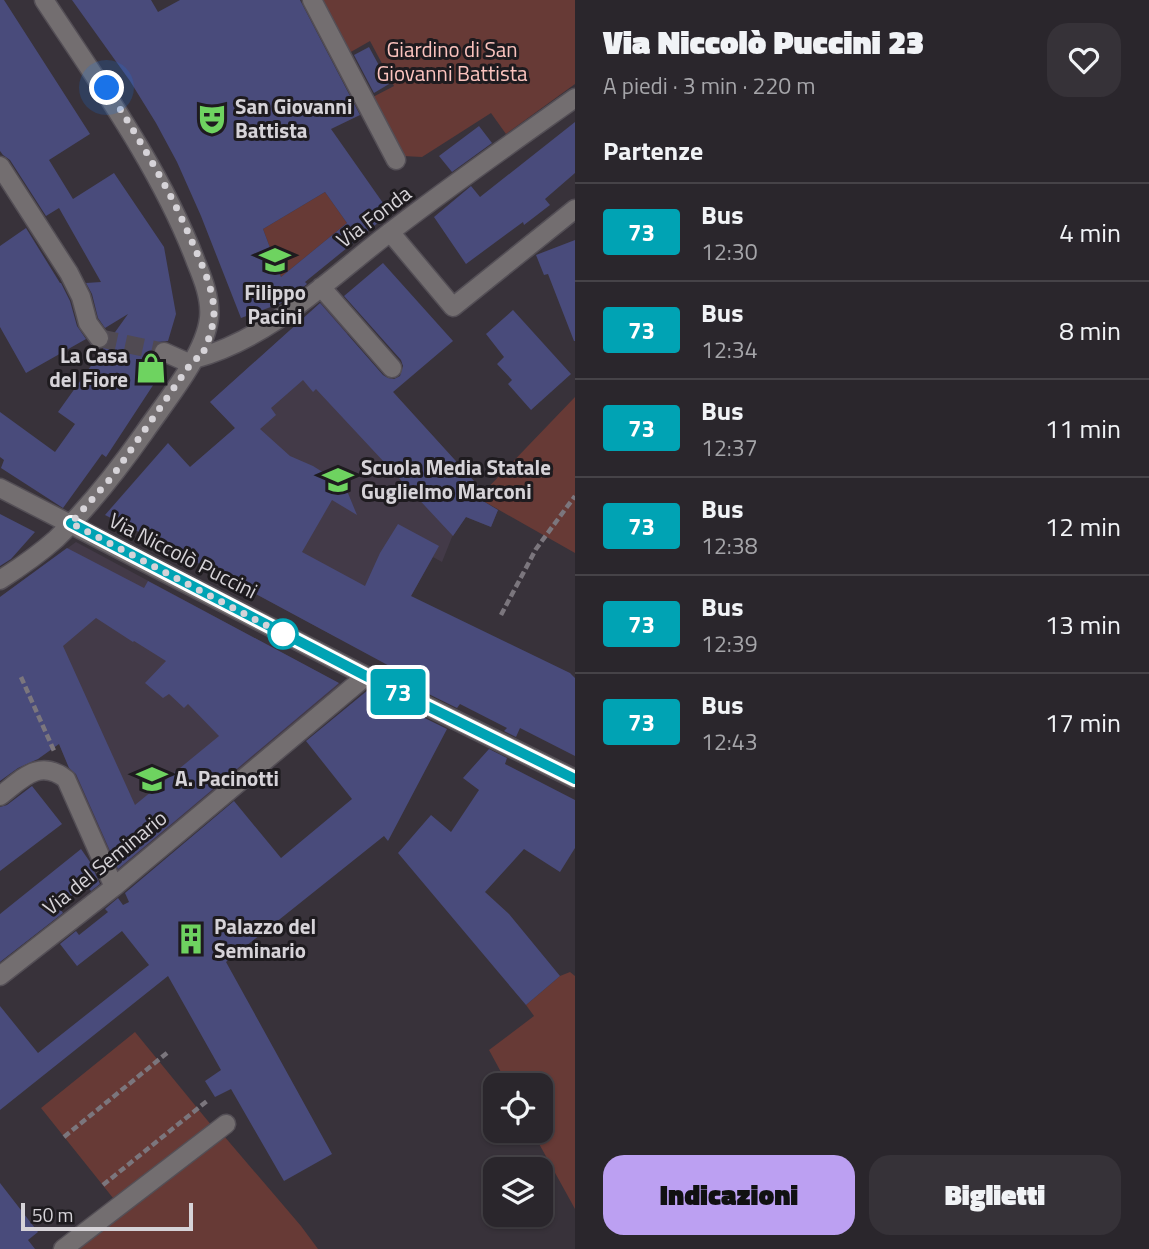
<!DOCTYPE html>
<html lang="it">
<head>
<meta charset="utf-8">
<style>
	body { margin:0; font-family:"Titillium Web",sans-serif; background:#363238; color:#f1f3f6; height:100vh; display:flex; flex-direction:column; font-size:26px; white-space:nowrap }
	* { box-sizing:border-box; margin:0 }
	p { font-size:23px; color:#a5a5a9 }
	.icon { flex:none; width:38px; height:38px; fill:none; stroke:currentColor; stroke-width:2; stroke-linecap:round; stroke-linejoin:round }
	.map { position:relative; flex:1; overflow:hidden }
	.sheet { display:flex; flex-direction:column; background:#2a262c; width:574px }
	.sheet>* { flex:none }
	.badge { padding:0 14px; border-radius:5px; font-size:24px; line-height:46px }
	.fabs { position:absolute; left:483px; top:1073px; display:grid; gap:14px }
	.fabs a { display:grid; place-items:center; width:70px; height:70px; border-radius:14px; background:#2a262c; box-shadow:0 2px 5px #0004,0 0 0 2px #464348; font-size:35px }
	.scale { position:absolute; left:21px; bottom:18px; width:172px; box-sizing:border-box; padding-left:7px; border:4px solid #d6d3d8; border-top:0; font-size:19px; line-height:24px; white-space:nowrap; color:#d6d3d8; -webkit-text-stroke:5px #1e1b1f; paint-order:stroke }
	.you { position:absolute; width:35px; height:35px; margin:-18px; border:5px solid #fff; border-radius:50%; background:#1a73e8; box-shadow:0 0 0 10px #1a73e833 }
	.map>.badge { position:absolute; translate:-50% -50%; box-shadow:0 0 0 4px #fff }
	h2 { padding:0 28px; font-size:26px; line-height:63px }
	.round { display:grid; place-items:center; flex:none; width:74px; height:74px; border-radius:21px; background:#363238 }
	.overview { display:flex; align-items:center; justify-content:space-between; height:119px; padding:0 28px }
	h1 { font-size:33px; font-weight:800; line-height:52px }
	.action { display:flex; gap:14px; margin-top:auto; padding:14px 28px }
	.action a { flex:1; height:80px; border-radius:21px; background:#bca0f2; color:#111; font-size:28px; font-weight:800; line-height:80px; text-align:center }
	.action a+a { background:#363238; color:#f1f3f6 }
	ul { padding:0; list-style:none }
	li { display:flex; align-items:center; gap:21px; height:98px; padding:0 28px; border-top:2px solid #464348 }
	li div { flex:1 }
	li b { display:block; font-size:26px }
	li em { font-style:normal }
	li .badge { min-width:77px; font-weight:700; text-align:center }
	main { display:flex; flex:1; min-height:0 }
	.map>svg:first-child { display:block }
</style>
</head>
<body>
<main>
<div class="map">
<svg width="575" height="1249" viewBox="0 0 575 1249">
	<rect width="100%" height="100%" fill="#38323a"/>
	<path fill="#433a48" d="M 323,301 L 350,331 L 345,337 L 385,383 L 484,492 L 479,499 L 498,510 L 491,527 L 466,517 L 452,537 L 442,562 L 433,557 L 410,598 L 336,637 L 256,594 L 272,564 L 190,467 L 235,428 L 210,402 Z
		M 76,542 L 344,686 L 116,873 L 28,674 L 0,597 Z"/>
	<path fill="#673a36" d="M 322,0 L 575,0 L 575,84 L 506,134 L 491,113 L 422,157 L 403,156 L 371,98 L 394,86 L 370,41 L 349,53 Z
		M 325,192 L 347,223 L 281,277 L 263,229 Z
		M 575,397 L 575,553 L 478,498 Z
		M 570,972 L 575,976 L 575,1209 L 532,1131 L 541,1130 L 541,1085 L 508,1085 L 489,1050 L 534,1016 L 526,1005 L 560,976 Z
		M 135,1032 L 212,1126 L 117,1203 L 41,1108 Z
		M 224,1136 L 301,1226 L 318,1249 L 72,1249 Z"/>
	<path fill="#494b7b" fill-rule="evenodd" d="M 0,0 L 4,0 L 90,134 L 49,160 L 73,199 L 114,173 L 164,247 L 176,314 L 168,341 L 158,342 L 153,348 L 154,358 L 161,363 L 161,365 L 165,367 L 106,457 L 102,454 L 63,508 L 1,468 L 4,460 L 0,457 L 0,412 L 55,452 L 75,424 L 58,412 L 128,314 L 105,328 L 98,318 L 92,294 L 86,283 L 101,282 L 59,208 L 46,216 L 10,160 L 3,155 L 0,151 Z
		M 72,0 L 151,0 L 158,12 L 180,0 L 300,0 L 360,115 L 331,129 L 390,213 L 305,282 L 307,284 L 291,297 L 284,302 L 241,318 L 201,216 L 177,162 L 156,123 L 130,81 ZM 325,192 L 347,223 L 281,277 L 263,229 Z
		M 369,47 L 389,84 L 374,93 L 354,55 Z
		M 575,122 L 575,173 L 545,199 L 550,205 L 524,225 L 523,222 L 466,264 L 434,217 L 471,186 L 480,197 Z
		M 479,126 L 492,143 L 452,172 L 439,156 Z
		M 26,228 L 60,283 L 61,283 L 70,301 L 77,326 L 86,339 L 26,373 L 0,327 L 0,246 Z
		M 575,240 L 575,341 L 574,341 L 548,274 L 544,275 L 536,255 Z
		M 383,263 L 453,341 L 393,392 L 484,492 L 478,498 L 498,510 L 491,527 L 466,517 L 453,536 L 316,389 L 313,392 L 303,380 L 271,408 L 276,415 L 260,429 L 290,456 L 313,466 L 345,486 L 357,515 L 332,500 L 302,552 L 365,586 L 380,553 L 398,524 L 439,546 L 411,596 L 570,673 L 575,678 L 575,756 L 520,728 L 516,737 L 504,731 L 507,728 L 460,704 L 457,708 L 388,674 L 395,669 L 159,542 L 105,515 L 168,443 L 190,467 L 235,428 L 210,402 L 320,303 L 383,375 L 388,378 L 394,379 L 400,376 L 403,366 L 401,360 L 344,296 Z
		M 513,310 L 571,374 L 531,410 L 508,384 L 512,380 L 497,364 L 504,357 L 486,334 Z
		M 0,514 L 35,532 L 11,559 L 0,566 Z
		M 67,548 L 144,588 L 148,581 L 339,683 L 118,869 L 76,774 L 69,768 L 59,744 L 38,759 L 18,768 L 0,781 L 0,597 ZM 96,618 L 133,642 L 134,641 L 166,661 L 145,683 L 163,698 L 169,694 L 184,708 L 188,704 L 219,736 L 135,805 L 63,646 Z
		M 368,690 L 447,729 L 388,841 L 384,836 L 226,962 L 332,1154 L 284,1181 L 231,1089 L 215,1097 L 205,1081 L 221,1070 L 168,976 L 0,1110 L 0,1006 L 38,1053 L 149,965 L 122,931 L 77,966 L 60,944 L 76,931 L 79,935 L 108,912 L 105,909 L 118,898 L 123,905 L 129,902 L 125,893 L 234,801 L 281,858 L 352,799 L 306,741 Z
		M 489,749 L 507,758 L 505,764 L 575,800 L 575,848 L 560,872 L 524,849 L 485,892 L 509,914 L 560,976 L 526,1005 L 398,853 L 431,815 L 451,832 L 479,790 L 463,778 Z
		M 32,786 L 62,824 L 0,871 L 0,807 L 7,805 Z
		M 81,849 L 90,862 L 100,884 L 91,891 L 86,885 L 58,906 L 63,913 L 0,962 L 0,914 Z
		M 0,1183 L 38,1232 L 28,1240 L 35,1249 L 0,1249 Z"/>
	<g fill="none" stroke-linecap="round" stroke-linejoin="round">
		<path stroke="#504a52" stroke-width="18" stroke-dasharray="18 9" stroke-linecap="butt" d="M 99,338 L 164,352"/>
		<g stroke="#544f56" stroke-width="21">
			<path id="minor" d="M 312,0 L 396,160
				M 0,166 L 69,273 L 81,297 L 88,323 L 99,338
				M 390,232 L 453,307 L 575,209
				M 321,287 L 392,368
				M 164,352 L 191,364
				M 194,359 C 270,339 329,279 389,233 C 450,186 513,142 575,98
				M 0,488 L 366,676 L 575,779
				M 0,580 C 19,568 39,554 56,539 C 89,507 118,470 144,433 C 165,402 205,355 209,318 C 211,299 203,279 196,262 C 161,169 98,82 44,0
				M 0,796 C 22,779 39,758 66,779 L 114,887
				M 0,976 L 114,887 L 366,676
				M 63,1249 L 226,1124"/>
		</g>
		<path stroke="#7b767d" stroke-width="4.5" stroke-dasharray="7 3.5" stroke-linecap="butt" d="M 501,615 L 536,549 L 575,496
			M 21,677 L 55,753
			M 64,1137 L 167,1053
			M 103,1185 L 207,1101"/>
		<use href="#minor" stroke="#736e70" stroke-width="18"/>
	</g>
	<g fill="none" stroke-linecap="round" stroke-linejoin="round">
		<g stroke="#fff" stroke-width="16">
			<path id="line" d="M 71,523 L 366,676 L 575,779"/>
		</g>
		<use href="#line" stroke="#00a3b4" stroke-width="10"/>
		<path stroke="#d6d3d8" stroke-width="7" stroke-dasharray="0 12.6" d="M 107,88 C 139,139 170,189 193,244 C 202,265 213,288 214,311 C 214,328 207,343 201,358 L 194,359 L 112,477 L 71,523 L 283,634"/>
	</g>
	<defs>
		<g id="theatre-bare" transform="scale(2.415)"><path d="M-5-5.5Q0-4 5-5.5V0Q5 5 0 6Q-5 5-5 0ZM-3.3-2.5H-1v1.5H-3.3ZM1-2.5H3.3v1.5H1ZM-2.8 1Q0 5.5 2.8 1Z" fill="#6ed360" stroke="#1e1b1f" stroke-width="2.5" paint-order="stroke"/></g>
		<g id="school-bare" transform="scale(2.415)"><path d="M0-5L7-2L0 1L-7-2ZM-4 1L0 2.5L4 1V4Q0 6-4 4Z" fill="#6ed360" stroke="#1e1b1f" stroke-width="2.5" paint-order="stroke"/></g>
		<g id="shop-bare" transform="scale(2.415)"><path d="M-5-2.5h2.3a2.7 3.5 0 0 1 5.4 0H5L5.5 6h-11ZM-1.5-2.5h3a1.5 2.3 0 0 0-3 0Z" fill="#6ed360" stroke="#1e1b1f" stroke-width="2.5" paint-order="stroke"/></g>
		<g id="building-bare" transform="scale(2.415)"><path d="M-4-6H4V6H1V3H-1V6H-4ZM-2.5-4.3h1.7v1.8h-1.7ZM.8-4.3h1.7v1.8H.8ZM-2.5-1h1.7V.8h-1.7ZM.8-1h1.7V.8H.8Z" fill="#6ed360" stroke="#1e1b1f" stroke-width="2.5" paint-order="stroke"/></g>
	</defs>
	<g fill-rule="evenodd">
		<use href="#theatre-bare" x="212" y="119"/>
		<use href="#school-bare" x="275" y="260"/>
		<use href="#shop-bare" x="151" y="368"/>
		<use href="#school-bare" x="338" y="480"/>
		<use href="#school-bare" x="152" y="779"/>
		<use href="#building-bare" x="191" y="939"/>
	</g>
	<circle fill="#fff" stroke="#00a3b4" stroke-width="3.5" cx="283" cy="634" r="14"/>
	<g text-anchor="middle" stroke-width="6" stroke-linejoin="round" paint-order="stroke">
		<g font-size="21" fill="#fbc3be" stroke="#1e1b1f">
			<text x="452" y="57">Giardino di San<tspan x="452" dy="24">Giovanni Battista</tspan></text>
		</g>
		<g font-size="21" font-weight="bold" fill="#d6d3d8" stroke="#1e1b1f" text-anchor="start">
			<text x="235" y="114">San Giovanni<tspan x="235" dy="24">Battista</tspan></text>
			<text x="275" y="300" text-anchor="middle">Filippo<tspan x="275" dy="24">Pacini</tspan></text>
			<text x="128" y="363" text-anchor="end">La Casa<tspan x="128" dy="24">del Fiore</tspan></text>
			<text x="361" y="475">Scuola Media Statale<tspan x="361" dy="24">Guglielmo Marconi</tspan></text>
			<text x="175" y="786">A. Pacinotti</text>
			<text x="214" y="934">Palazzo del<tspan x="214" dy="24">Seminario</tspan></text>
		</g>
		<g font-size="21" fill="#d6d3d8" stroke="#1e1b1f">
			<text transform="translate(374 217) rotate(-37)" y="7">Via Fonda</text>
			<text transform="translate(183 556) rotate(27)" y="7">Via Niccolò Puccini</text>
			<text transform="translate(105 863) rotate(-39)" y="7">Via del Seminario</text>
		</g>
	</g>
</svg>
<div class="fabs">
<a><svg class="icon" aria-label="locate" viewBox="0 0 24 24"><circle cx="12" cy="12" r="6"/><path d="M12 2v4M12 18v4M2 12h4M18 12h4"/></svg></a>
<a><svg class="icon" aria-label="layers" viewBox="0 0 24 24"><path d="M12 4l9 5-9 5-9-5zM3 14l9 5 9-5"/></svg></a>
</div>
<div class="scale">50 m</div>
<div class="you" style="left:107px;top:88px"></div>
<b class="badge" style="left:398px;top:692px;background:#00a3b4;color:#fff">73</b>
</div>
<section class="sheet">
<div class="overview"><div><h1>Via Niccolò Puccini 23</h1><p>A piedi · 3 min · 220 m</p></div><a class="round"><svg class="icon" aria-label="heart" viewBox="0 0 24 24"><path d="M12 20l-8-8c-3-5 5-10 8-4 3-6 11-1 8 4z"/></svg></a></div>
<h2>Partenze</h2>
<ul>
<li><span class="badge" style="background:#00a3b4;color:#fff">73</span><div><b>Bus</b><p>12:30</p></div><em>4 min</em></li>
<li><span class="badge" style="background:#00a3b4;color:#fff">73</span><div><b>Bus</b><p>12:34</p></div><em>8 min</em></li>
<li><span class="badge" style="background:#00a3b4;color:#fff">73</span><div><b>Bus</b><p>12:37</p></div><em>11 min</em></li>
<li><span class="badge" style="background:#00a3b4;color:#fff">73</span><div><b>Bus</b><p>12:38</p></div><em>12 min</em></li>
<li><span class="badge" style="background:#00a3b4;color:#fff">73</span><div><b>Bus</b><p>12:39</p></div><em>13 min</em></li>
<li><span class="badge" style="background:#00a3b4;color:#fff">73</span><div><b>Bus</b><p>12:43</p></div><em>17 min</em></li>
</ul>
<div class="action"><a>Indicazioni</a><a>Biglietti</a></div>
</section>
</main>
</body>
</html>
